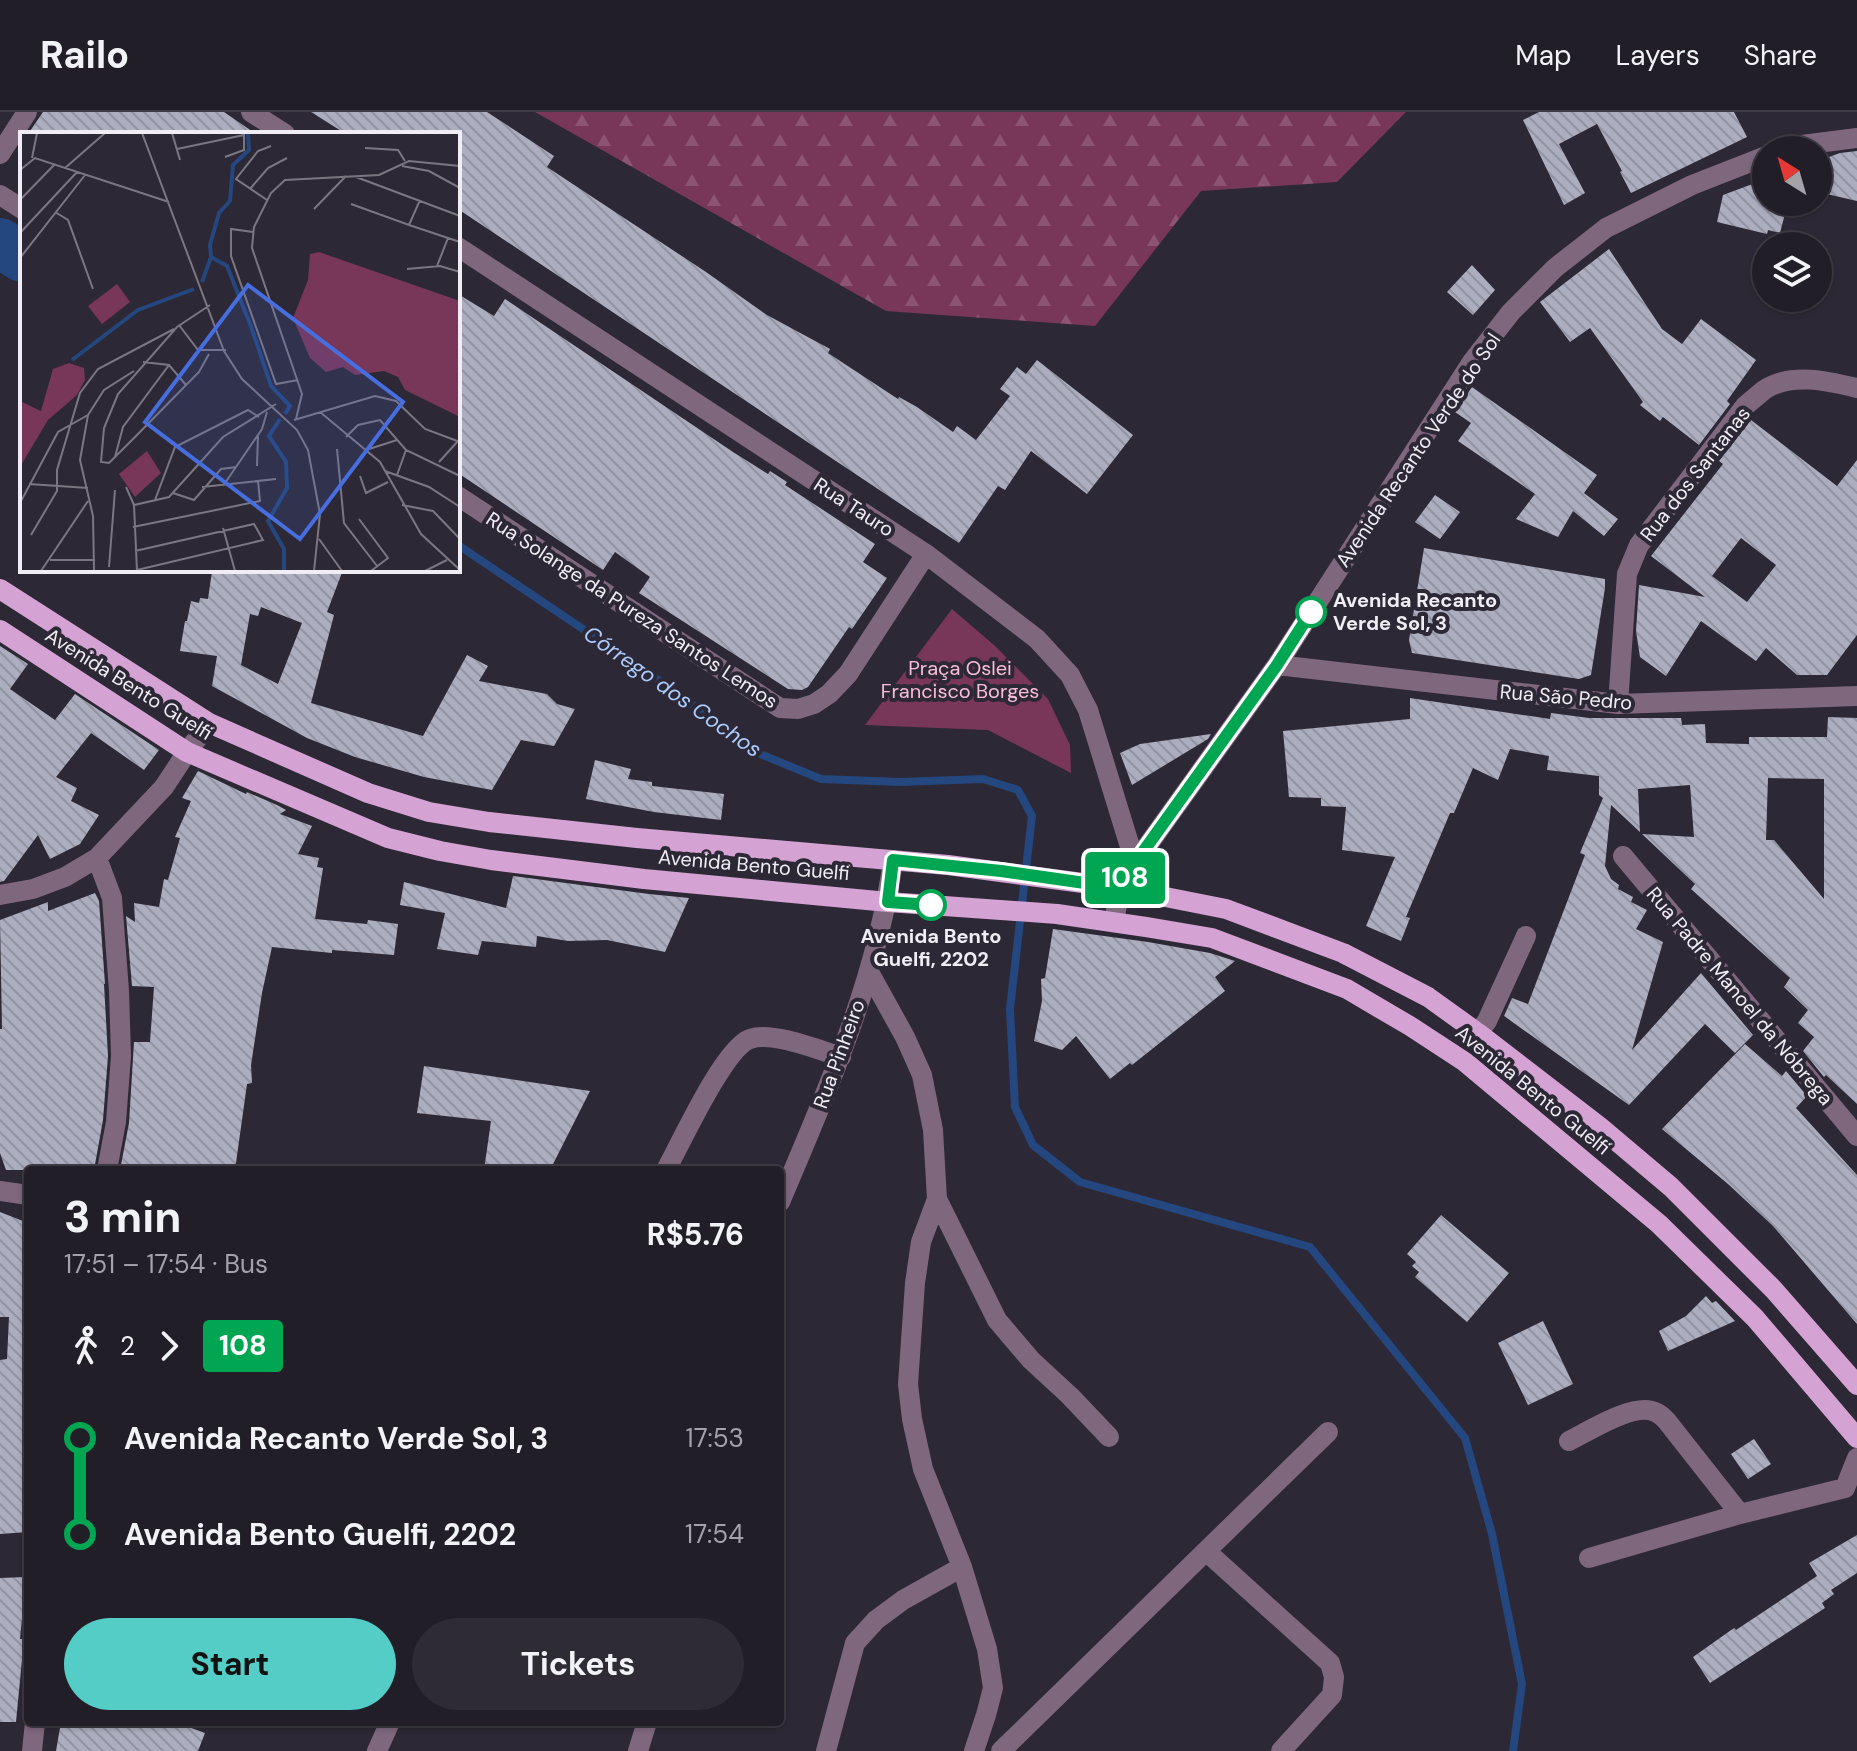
<!DOCTYPE html>
<html lang="en">
<head>
<meta charset="utf-8">
<style>
	body { margin:0; font-family:"DM Sans",sans-serif; background:#2e2b34; color:#f1f3f6; height:100vh; display:flex; flex-direction:column; font-size:30px; white-space:nowrap }
	* { box-sizing:border-box; margin:0 }
	p { font-size:26px; color:#a2a2a8 }
	.icon { flex:none; width:44px; height:44px; fill:none; stroke:currentColor; stroke-width:2; stroke-linecap:round; stroke-linejoin:round }
	.map { position:relative; flex:1; overflow:hidden }
	.side { position:absolute; left:24px; top:1054px; width:760px; height:560px; display:flex; flex-direction:column; background:#221e28; border-radius:8px; box-shadow:0 2px 6px #0004,0 0 0 2px #3f3c45 }
	.side>* { flex:none }
	.badge { padding:0 16px; border-radius:6px; font-size:28px; line-height:52px }
	.needle { width:52px; rotate:323deg }
	.tools { position:absolute; left:1752px; top:24px; display:grid; gap:16px }
	.tools a { display:grid; place-items:center; width:80px; height:80px; border-radius:50%; background:#221e28; box-shadow:0 2px 6px #0004,0 0 0 2px #3f3c45; font-size:40px }
	.map>.badge { position:absolute; translate:-50% -50%; box-shadow:0 0 0 4px #fff }
	.legs { display:flex; align-items:center; gap:12px; height:88px; padding:0 40px; font-size:26px }
	.legs p { margin-inline-start:auto }
	.headline { display:flex; align-items:center; justify-content:space-between; height:136px; padding:0 40px }
	h1 { font-size:44px; font-weight:700; line-height:60px }
	.button { display:flex; gap:16px; margin-top:auto; padding:16px 40px }
	.button a { flex:1; height:92px; border-radius:48px; background:#54cdc7; color:#111; font-size:32px; font-weight:700; line-height:92px; text-align:center }
	.button a+a { background:#2e2b34; color:#f1f3f6 }
	ul { padding:0 40px; list-style:none }
	li { display:flex; align-items:center; gap:28px; height:96px; font-size:30px }
	li i { display:grid; place-items:center; width:12px; height:100%; margin:0 10px; background:currentColor }
	li i::after { content:''; width:20px; height:20px; margin:-10px; border:6px solid; border-radius:50%; background:#221e28 }
	li p { margin-inline-start:auto }
	li:first-child i { background:linear-gradient(#0000 50%,currentColor 0) }
	li:last-child i { background:linear-gradient(currentColor 50%,#0000 0) }
	header { display:flex; align-items:center; gap:48px; box-sizing:border-box; height:112px; padding:0 40px; background:#221e28; border-bottom:2px solid #3f3c45 }
	header strong { font-size:38px }
	nav { display:flex; gap:44px; margin-inline-start:auto; font-size:28px }
	.map>svg:first-child { display:block }
</style>
</head>
<body>
<header>
<strong>Railo</strong>
<nav><a>Map</a><a>Layers</a><a>Share</a></nav>
</header>
<div class="map">
<svg width="1857" height="1639" viewBox="0 0 1857 1639">
	<defs>
		<pattern id="forest-firs" width="22" height="20" patternUnits="userSpaceOnUse" patternTransform="scale(2)"><rect width="22" height="20" fill="#783758"/><path d="M5 1l3.5 6h-7zM16 11l3.5 6h-7z" fill="#8c5471"/></pattern>
		<pattern id="building-back-hatch" width="6" height="6" patternUnits="userSpaceOnUse" patternTransform="scale(2)"><rect width="6" height="6" fill="#acadbf"/><path d="M-1 5l2 2M0 0l6 6M5-1l2 2" fill="none" stroke="#9394a2"/></pattern>
	</defs>
	<rect width="100%" height="100%" fill="#2d2835"/>
	<path fill="url(#forest-firs)" d="M 535,0 L 1406,0 L 1337,70 L 1201,79 L 1095,214 L 886,199 Z"/>
	<path fill="#783758" d="M 952,497 L 994,533 L 1048,587 L 1070,633 L 1071,661 L 988,618 L 865,613 Z"/>
	<g fill="none" stroke-linecap="round" stroke-linejoin="round">
		<path stroke="#23477e" stroke-width="8" d="M 458,433 L 675,579 L 748,637 L 821,667 L 900,670 L 983,667 L 1018,678 L 1032,704 L 1010,897 L 1015,995 L 1033,1033 L 1080,1070 L 1310,1135 L 1465,1326 L 1492,1422 L 1522,1572 L 1513,1639"/>
		<path stroke="#23477e" stroke-width="50" d="M 0,131 L 22,145"/>
	</g>
	<path fill="url(#building-back-hatch)" fill-rule="evenodd" d="M 43,0 L 224,0 L 256,22 L 28,22 Z
		M 311,0 L 487,0 L 554,44 L 547,55 L 706,160 L 767,203 L 830,237 L 828,241 L 898,287 L 899,285 L 917,295 L 953,320 L 957,314 L 976,328 L 1010,284 L 1000,277 L 1017,255 L 1026,262 L 1037,248 L 1133,323 L 1087,382 L 1031,339 L 1005,378 L 998,374 L 959,431 L 458,97 L 458,22 L 346,22 Z
		M 1539,0 L 1734,0 L 1747,25 L 1631,81 L 1620,60 L 1622,59 L 1597,12 L 1559,32 L 1585,81 L 1564,93 L 1523,8 Z
		M 1857,39 L 1857,89 L 1818,80 L 1818,49 L 1840,41 Z
		M 1766,67 L 1766,90 L 1788,90 L 1780,121 L 1768,118 L 1767,122 L 1717,110 L 1723,83 Z
		M 1609,137 L 1662,217 L 1682,232 L 1701,207 L 1756,248 L 1727,289 L 1730,292 L 1699,333 L 1663,305 L 1660,309 L 1640,293 L 1643,290 L 1590,216 L 1570,230 L 1540,190 Z
		M 1472,153 L 1495,178 L 1473,203 L 1447,180 Z
		M 458,182 L 494,204 L 505,187 L 733,340 L 768,362 L 770,359 L 787,370 L 785,373 L 875,432 L 863,450 L 887,466 L 852,517 L 849,515 L 808,575 L 802,578 L 788,577 L 639,481 L 650,465 L 615,440 L 603,458 L 458,361 Z
		M 1472,275 L 1597,363 L 1584,381 L 1618,407 L 1604,424 L 1573,399 L 1558,425 L 1516,407 L 1535,382 L 1458,329 L 1471,311 L 1455,300 Z
		M 1751,308 L 1837,374 L 1857,348 L 1857,523 L 1827,563 L 1797,563 L 1766,536 L 1756,549 L 1701,509 L 1666,564 L 1640,545 L 1636,519 L 1639,473 L 1705,485 L 1651,444 L 1723,352 L 1719,349 ZM 1741,426 L 1776,453 L 1747,490 L 1712,464 Z
		M 1435,383 L 1460,400 L 1440,427 L 1415,410 Z
		M 1424,436 L 1605,467 L 1605,476 L 1591,563 L 1579,567 L 1412,541 L 1409,528 Z
		M 231,458 L 343,458 L 327,500 L 334,503 L 311,591 L 423,624 L 467,543 L 488,554 L 479,569 L 547,582 L 557,592 L 575,597 L 554,634 L 521,628 L 492,678 L 424,665 L 355,645 L 307,626 L 212,574 L 217,544 L 180,539 L 185,509 L 187,509 L 191,489 L 199,491 L 200,486 L 208,487 L 212,459 L 230,462 ZM 261,495 L 302,511 L 278,572 L 241,553 L 250,502 L 258,504 Z
		M 0,534 L 28,552 L 10,577 L 55,608 L 75,582 L 159,638 L 144,658 L 91,621 L 56,665 L 77,676 L 71,689 L 99,703 L 80,732 L 50,747 L 38,723 L 4,769 L 0,770 Z
		M 1410,586 L 1550,607 L 1551,601 L 1589,606 L 1681,606 L 1682,613 L 1705,612 L 1706,631 L 1749,632 L 1749,625 L 1827,625 L 1828,605 L 1857,606 L 1857,992 L 1826,963 L 1824,965 L 1803,939 L 1814,925 L 1798,911 L 1808,898 L 1784,875 L 1790,866 L 1691,777 L 1695,772 L 1642,722 L 1694,725 L 1690,673 L 1638,677 L 1640,720 L 1611,693 L 1605,754 L 1611,767 L 1619,773 L 1618,777 L 1633,785 L 1631,790 L 1647,798 L 1636,817 L 1663,830 L 1632,938 L 1701,861 L 1753,923 L 1735,941 L 1705,912 L 1629,993 L 1504,904 L 1512,886 L 1528,892 L 1585,743 L 1580,741 L 1603,686 L 1599,683 L 1599,664 L 1547,658 L 1549,644 L 1510,637 L 1498,668 L 1473,656 L 1454,701 L 1450,701 L 1406,805 L 1410,806 L 1401,829 L 1366,814 L 1395,745 L 1342,738 L 1346,695 L 1321,694 L 1321,686 L 1289,685 L 1283,619 L 1410,607 ZM 1768,666 L 1824,667 L 1824,787 L 1774,728 L 1766,728 Z
		M 1211,622 L 1208,627 L 1132,673 L 1120,641 L 1140,632 Z
		M 595,648 L 631,657 L 628,667 L 652,670 L 652,674 L 724,682 L 721,708 L 654,700 L 586,687 Z
		M 198,659 L 246,682 L 247,680 L 277,693 L 286,698 L 280,702 L 312,714 L 298,742 L 319,746 L 317,755 L 323,756 L 315,807 L 367,812 L 368,808 L 398,812 L 394,843 L 332,838 L 332,841 L 272,835 L 262,881 L 251,953 L 252,971 L 247,972 L 235,1058 L 120,1058 L 129,1011 L 134,930 L 150,930 L 154,875 L 132,874 L 126,804 L 135,810 L 134,791 L 159,795 L 164,767 L 168,768 L 180,726 L 175,725 L 191,689 L 182,686 Z
		M 513,764 L 649,782 L 689,786 L 665,840 L 607,828 L 568,829 L 537,824 L 536,835 L 482,829 L 478,843 L 437,837 L 445,801 L 400,793 L 404,770 L 506,796 Z
		M 95,781 L 99,789 L 105,872 L 104,872 L 108,944 L 103,1008 L 94,1058 L 6,1058 L 0,1041 L 0,917 L 2,917 L 0,808 L 48,790 L 48,799 Z
		M 1053,817 L 1148,830 L 1210,841 L 1235,849 L 1215,865 L 1225,879 L 1132,953 L 1130,951 L 1110,967 L 1076,924 L 1062,938 L 1034,929 L 1042,889 L 1041,867 L 1045,866 Z
		M 1745,932 L 1782,964 L 1786,959 L 1807,984 L 1796,996 L 1857,1063 L 1857,1212 L 1773,1114 L 1728,1072 L 1662,1017 Z
		M 424,954 L 590,979 L 550,1058 L 484,1058 L 491,1009 L 417,1001 Z
		M 0,1100 L 28,1111 L 28,1420 L 0,1422 L 0,1248 L 7,1247 L 9,1205 L 0,1205 Z
		M 1441,1103 L 1509,1161 L 1467,1210 L 1415,1165 L 1419,1160 L 1412,1154 L 1416,1150 L 1407,1142 Z
		M 1706,1184 L 1712,1191 L 1716,1189 L 1735,1209 L 1668,1239 L 1659,1219 L 1686,1204 Z
		M 1543,1209 L 1573,1272 L 1528,1293 L 1498,1231 Z
		M 1754,1327 L 1771,1352 L 1748,1367 L 1731,1342 Z
		M 1857,1423 L 1857,1461 L 1831,1478 L 1834,1482 L 1822,1491 L 1825,1496 L 1710,1571 L 1693,1545 L 1734,1516 L 1736,1518 L 1817,1464 L 1809,1451 Z
		M 26,1465 L 20,1527 L 24,1527 L 16,1610 L 0,1610 L 0,1466 Z
		M 61,1610 L 175,1610 L 205,1621 L 198,1639 L 56,1639 Z"/>
	<g fill="none" stroke-linecap="round" stroke-linejoin="round">
		<path stroke="#7f677e" stroke-width="20" d="M 251,0 L 285,22
			M 1783,38 L 1794,34 L 1857,26
			M 0,42 L 27,0
			M 0,83 L 22,97
			M 458,135 L 926,442 L 1037,527 L 1070,563 L 1088,598 L 1135,751
			M 458,384 L 780,596 L 798,597 L 814,592 L 829,582 L 848,562 L 926,442
			M 1277,553 L 1618,592 L 1857,584
			M 1618,592 L 1627,462 L 1639,433 L 1745,294 C 1751,289 1758,283 1764,278 C 1791,260 1828,269 1857,276
			M 1623,744 L 1857,1024
			M 97,746 L 112,786 L 119,879 L 121,944 L 116,1010 L 107,1058
			M 0,783 L 33,777 L 65,765 L 97,746 L 164,675 L 187,640 L 209,611
			M 1114,810 L 1120,776 L 1135,751 L 1277,553 L 1472,250 L 1511,200 L 1555,156 L 1606,116 L 1692,73 L 1766,44
			M 869,860 L 905,925 L 922,963 L 933,1018 L 937,1087 L 921,1130 L 915,1171 L 908,1272 L 912,1307 L 923,1357 L 962,1455 L 987,1537 L 993,1576 L 986,1603 L 974,1639
			M 1478,921 L 1487,909 L 1526,824
			M 666,1058 C 681,1031 724,936 750,927 C 772,919 819,938 841,945
			M 0,1079 L 28,1083
			M 937,1087 L 997,1208 L 1031,1248 L 1070,1284 L 1109,1325
			M 780,1090 C 827,979 877,868 893,748
			M 1569,1329 C 1589,1319 1634,1290 1655,1300 C 1658,1301 1664,1306 1666,1308 L 1740,1402 L 1845,1376 L 1857,1346
			M 1207,1440 L 1330,1551 L 1334,1565 L 1332,1583 L 1281,1639
			M 1589,1446 L 1740,1402
			M 32,1639 L 35,1610
			M 377,1639 L 390,1610
			M 638,1639 L 647,1610
			M 826,1639 L 855,1531 L 876,1508 L 903,1488 L 962,1455
			M 1001,1639 L 1328,1320"/>
		<path stroke="#d4a3d3" stroke-width="20" d="M 0,477 L 209,611 L 368,681 L 429,700 L 489,710 L 637,726 L 948,753 L 1120,776 L 1226,797 L 1343,841 L 1428,885 L 1478,921 L 1600,1015 L 1671,1075 L 1774,1178 L 1857,1273
			M 0,518 L 187,640 L 388,726 L 440,739 L 491,748 L 644,767 L 888,790 L 1057,802 L 1146,815 L 1212,826 L 1347,877 L 1410,914 L 1465,950 L 1659,1112 L 1755,1206 L 1857,1326"/>
	</g>
	<g fill="none" stroke-linecap="round" stroke-linejoin="round">
		<g stroke="#fff" stroke-width="18">
			<path id="line-1" d="M 931,793 L 888,790 L 893,748 L 1001,759 L 1120,776 L 1135,751 L 1277,553 L 1311,500"/>
		</g>
		<use href="#line-1" stroke="#00a651" stroke-width="12"/>
	</g>
	<g fill="#fff" stroke="#00a651" stroke-width="4">
		<circle cx="1311" cy="500" r="14"/>
		<circle cx="931" cy="793" r="14"/>
	</g>
	<g text-anchor="middle" stroke-width="8" stroke-linejoin="round" paint-order="stroke">
		<g font-size="20" fill="#f0edf5" stroke="#2d2835">
			<text transform="translate(1418 338) rotate(-56)" y="7">Avenida Recanto Verde do Sol</text>
			<text transform="translate(1695 362) rotate(-52)" y="7">Rua dos Santanas</text>
			<text transform="translate(854 395) rotate(33)" y="7">Rua Tauro</text>
			<text transform="translate(632 498) rotate(33)" y="7">Rua Solange da Pureza Santos Lemos</text>
			<text transform="translate(129 572) rotate(32)" y="7">Avenida Bento Guelfi</text>
			<text transform="translate(1566 585) rotate(5)" y="7">Rua São Pedro</text>
			<text transform="translate(754 753) rotate(5)" y="7">Avenida Bento Guelfi</text>
			<text transform="translate(1740 884) rotate(50)" y="7">Rua Padre Manoel da Nóbrega</text>
			<text transform="translate(839 942) rotate(-70)" y="7">Rua Pinheiro</text>
			<text transform="translate(1533 978) rotate(39)" y="7">Avenida Bento Guelfi</text>
		</g>
		<g font-size="20" font-weight="bold" fill="#f0edf5" stroke="#2d2835" text-anchor="start">
			<text x="1333" y="495">Avenida Recanto<tspan x="1333" dy="23">Verde Sol, 3</tspan></text>
			<text x="931" y="831" text-anchor="middle">Avenida Bento<tspan x="931" dy="23">Guelfi, 2202</tspan></text>
		</g>
		<g font-size="20" fill="#fbbdd9" stroke="#2d2835">
			<text x="960" y="563">Praça Oslei<tspan x="960" dy="23">Francisco Borges</tspan></text>
		</g>
		<g font-size="22" font-style="italic" fill="#aacbfd" stroke="#2d2835">
			<text transform="translate(673 579) rotate(35)" y="8">Córrego dos Cochos</text>
		</g>
	</g>
	<g transform="translate(20 20)">
		<rect width="440" height="440" fill="#2d2835"/>
		<path d="M 299,120 L 440,169 L 440,285 L 385,258 L 378,245 L 364,239 L 335,243 L 323,235 L 306,240 L 290,226 L 273,186 L 288,148 L 290,122 ZM 49,231 L 64,236 L 65,248 L 57,263 L 28,288 L 0,335 L 0,269 L 21,279 L 33,237 Z" fill="#783758"/>
		<path d="M 97,152 L 110,170 L 82,192 L 68,174 ZM 127,319 L 141,341 L 115,365 L 99,342 Z" fill="#783758"/>
		<path fill="none" stroke="#23477e" stroke-width="4" d="M 228,1 L 229,18 L 213,33 L 210,69 L 199,81 L 190,113 L 191,125 L 207,134 L 232,197M 182,150 L 191,125M 232,197 L 251,254 L 270,274 L 265,282M 52,228 L 118,178 L 174,157M 260,287 L 249,304 L 266,330 L 267,356 L 248,389 L 264,417 L 264,439"/>
		<path fill="none" stroke="#7b7782" stroke-width="2" d="M 122,1 L 204,219 L 222,247 L 277,298 L 288,318 L 300,382 L 294,439M 152,1 L 160,28M 345,16 L 378,18 L 385,29M 157,17 L 224,3M 205,25 L 224,18 L 224,2M 12,26 L 17,1M 382,34 L 409,39 L 440,56M 45,36 L 85,1M 0,38 L 15,26 L 149,70M 336,45 L 440,84M 230,57 L 248,36 L 267,26M 0,68 L 34,33M 247,68 L 216,47 L 238,19 L 251,14M 331,72 L 389,93 L 400,68M 294,77 L 326,44M 35,80 L 48,88 L 73,157M 389,93 L 440,110M 233,100 L 211,97 L 211,124 L 256,252 L 278,248M 0,101 L 57,40M 0,126 L 65,43M 417,134 L 428,106M 387,137 L 420,134 L 440,140M 159,193 L 178,218 L 206,218M 189,222 L 179,240 L 115,305 L 89,331 L 81,330 L 84,296 L 98,262 L 157,195 L 190,173M 123,230 L 149,233 L 166,253M 300,280 L 360,330 L 401,402 L 440,438M 276,287 L 282,262 L 232,116 L 234,95 L 251,61 L 265,48 L 359,43 L 389,29 L 440,34M 274,288 L 355,264 L 376,269 L 405,297 L 440,310M 326,305 L 338,293 L 360,288 L 386,318 L 440,344M 317,317 L 324,391 L 357,434M 346,318 L 377,308M 95,325 L 103,295 L 149,233M 419,330 L 438,309M 237,334 L 238,303M 365,339 L 409,355 L 440,375M 377,343 L 386,318M 340,344 L 346,361 L 368,350M 9,352 L 68,356M 203,354 L 242,297 L 247,280M 106,355 L 114,373 L 149,365 L 203,305 L 256,272M 182,355 L 256,347M 153,361 L 174,368 L 201,337 L 217,335M 135,368 L 155,315 L 228,278 L 239,285M 0,371 L 38,300 L 68,283M 114,373 L 117,439M 382,373 L 413,379 L 440,407M 339,387 L 368,426 L 351,439M 113,395 L 240,369 L 238,349M 203,396 L 215,439M 11,403 L 37,359 L 37,338 L 60,261 L 78,237 L 154,197M 299,407 L 322,439M 115,419 L 234,392 L 243,408 L 117,438M 30,428 L 75,428M 89,435 L 95,358M 21,439 L 68,369M 74,439 L 73,384 L 60,328 L 68,283 L 84,258 L 114,239M 405,439 L 427,428"/>
		<path fill="#476ede" fill-opacity="0.15" stroke="#476ede" stroke-width="4" d="M 228,153 L 383,270 L 280,407 L 125,290 Z"/>
		<rect width="440" height="440" fill="none" stroke="#f0edf5" stroke-width="4"/>
	</g>
</svg>
<div class="tools">
<a><svg class="needle" viewBox="-14 -14 28 28"><path d="M0-13l5 13h-10z" fill="#e53935"/><path d="M0 13l5-13h-10z" fill="#a2a2a8"/></svg></a>
<a><svg class="icon" aria-label="layers" viewBox="0 0 24 24"><path d="M12 4l9 5-9 5-9-5zM3 14l9 5 9-5"/></svg></a>
</div>
<b class="badge" style="left:1125px;top:766px;background:#00a651;color:#fff">108</b>
<section class="side">
<div class="headline"><div><h1>3 min</h1><p>17:51 – 17:54 · Bus</p></div><b>R$5.76</b></div>
<div class="legs"><svg class="icon" aria-label="walk" viewBox="0 0 24 24"><circle cx="13" cy="4" r="2"/><path d="M13 8l-2 6 4 7M11 14l-3 7M7 12l3-4h3l4 4"/></svg>2<svg class="icon" aria-label="forward" viewBox="0 0 24 24"><path d="M9 5l7 7-7 7"/></svg><b class="badge" style="background:#00a651;color:#fff">108</b></div>
<ul>
<li><i style="color:#00a651"></i><b>Avenida Recanto Verde Sol, 3</b><p>17:53</p></li>
<li><i style="color:#00a651"></i><b>Avenida Bento Guelfi, 2202</b><p>17:54</p></li>
</ul>
<div class="button"><a>Start</a><a>Tickets</a></div>
</section>
</div>
</body>
</html>
